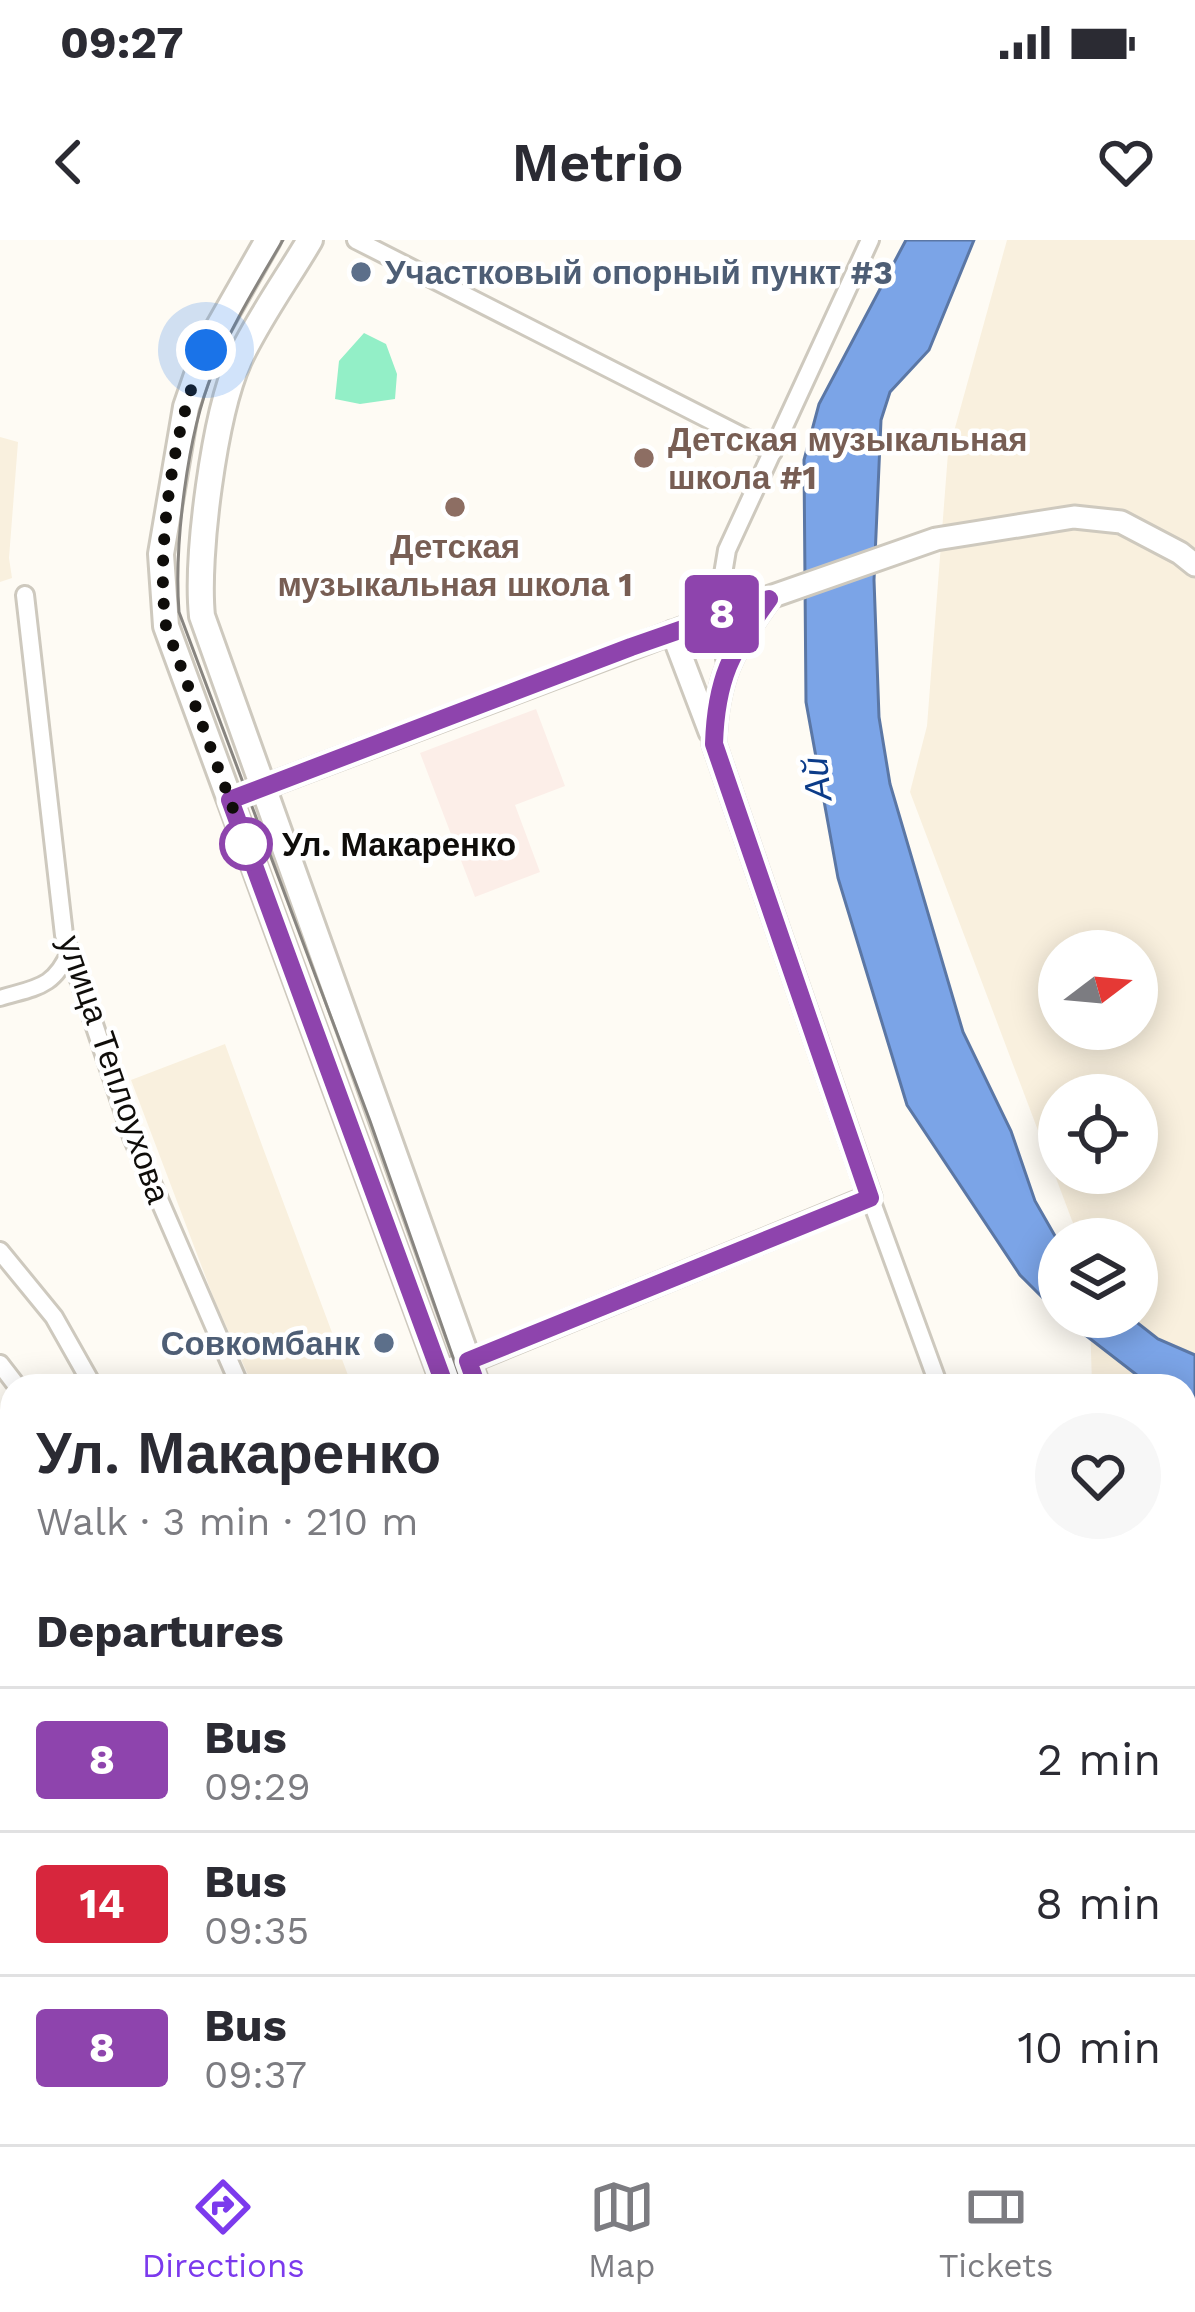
<!DOCTYPE html>
<html lang="en">
<head>
<meta charset="utf-8">
<style>
	body { margin:0; font-family:"Work Sans",sans-serif; background:#f7f7f7; color:#2b2b33; height:100vh; display:flex; flex-direction:column; font-size:45px; white-space:nowrap }
	* { box-sizing:border-box; margin:0 }
	p { font-size:39px; color:#7c7c81 }
	.icon { flex:none; width:66px; height:66px; fill:none; stroke:currentColor; stroke-width:2; stroke-linecap:round; stroke-linejoin:round }
	.map { position:relative; flex:1; overflow:hidden }
	.details { position:absolute; left:0px; top:1134px; width:1197px; height:771px; display:flex; flex-direction:column; background:#fff; border-radius:36px 36px 0 0; box-shadow:0 6px 30px #0003 }
	.details>* { flex:none }
	.badge { padding:0 24px; border-radius:9px; font-size:42px; line-height:78px }
	.needle { width:78px; rotate:74deg }
	.tools { position:absolute; left:1038px; top:690px; display:grid; gap:24px }
	.tools a { display:grid; place-items:center; width:120px; height:120px; border-radius:50%; background:#fff; box-shadow:0 6px 30px #0003; font-size:60px }
	.you { position:absolute; width:60px; height:60px; margin:-30px; border:9px solid #fff; border-radius:50%; background:#1a73e8; box-shadow:0 0 0 18px #1a73e833 }
	.map>.badge { position:absolute; translate:-50% -50%; box-shadow:0 0 0 6px #fff }
	h2 { padding:0 36px; font-size:45px; line-height:108px }
	.round { display:grid; place-items:center; flex:none; width:126px; height:126px; border-radius:63px; background:#f7f7f7 }
	.summary { display:flex; align-items:center; justify-content:space-between; height:204px; padding:0 36px }
	h1 { font-size:57px; font-weight:600; line-height:90px }
	ul { padding:0; list-style:none }
	li { display:flex; align-items:center; gap:36px; height:144px; padding:0 36px; border-top:3px solid #e1e1e2 }
	li div { flex:1 }
	li b { display:block; font-size:45px }
	li em { font-style:normal }
	li .badge { min-width:132px; font-weight:700; text-align:center }
	.status { display:flex; justify-content:space-between; align-items:center; height:84px; padding:0 60px; background:#fff; direction:ltr }
	.status svg { height:33px; fill:currentColor }
	header { display:flex; justify-content:space-between; align-items:center; height:156px; padding:0 36px; background:#fff; font-size:54px; font-weight:600 }
	.tabs { display:flex; justify-content:space-around; align-items:center; height:168px; border-top:3px solid #e1e1e2; background:#fff; font-size:33px; color:#7c7c81 }
	.tabs a { display:grid; justify-items:center; gap:6px }
	.tabs .selected { color:#7c3aed }
	.map>svg:first-child { display:block }
</style>
</head>
<body>
<div class="status"><b>09:27</b><svg viewBox="0 0 49 12"><path d="M0 12V9h3v3zM5 12V6h3v6zM10 12V3h3v9zM15 12V0h3v12zM26 1h20v11H26zM47 4h2v5h-2z"/></svg></div>
<header><svg class="icon" aria-label="back" viewBox="0 0 24 24"><path d="M15 5l-7 7 7 7"/></svg>Metrio<svg class="icon" aria-label="heart" viewBox="0 0 24 24"><path d="M12 20l-8-8c-3-5 5-10 8-4 3-6 11-1 8 4z"/></svg></header>
<div class="map">
<svg width="1195" height="1904" viewBox="0 0 1195 1904">
	<rect width="100%" height="100%" fill="#fefbf4"/>
	<path fill="#f9f0de" fill-rule="evenodd" d="M 1007,0 L 1195,0 L 1195,1872 L 1185,1848 L 1185,1146 L 1092,1146 L 1090,1077 L 1137,1077 L 1137,999 L 1079,999 L 910,552 L 927,486 L 948,213 ZM 1059,711 L 1137,711 L 1137,789 L 1059,789 ZM 1059,855 L 1137,855 L 1137,933 L 1059,933 Z
		M 0,197 L 18,202 L 9,318 L 12,338 L 0,342 Z
		M 225,804 L 263,908 L 352,1146 L 253,1146 L 214,1059 L 131,840 Z"/>
	<path fill="#fceee8" d="M 536,469 L 565,546 L 515,565 L 540,632 L 475,657 L 420,513 Z"/>
	<path fill="#93efc7" d="M 364,93 L 386,104 L 397,134 L 395,159 L 360,164 L 335,159 L 339,121 Z
		M 0,1186 L 12,1200 L 8,1299 L 0,1294 Z"/>
	<path fill="#7ba4e7" stroke="#5b77a5" stroke-width="3" d="M 906,0 L 974,0 L 929,110 L 890,152 L 881,180 L 874,340 L 879,477 L 890,544 L 963,792 L 1011,891 L 1035,961 L 1059,1003 L 1059,1074 L 1020,1035 L 907,865 L 838,638 L 806,462 L 804,220 L 819,164 Z
		M 1062,1077 L 1130,1077 L 1158,1099 L 1195,1115 L 1195,1174 L 1185,1168 L 1185,1146 L 1151,1146 Z"/>
	<g fill="none" stroke-linecap="round" stroke-linejoin="round">
		<g stroke="#cec9be" stroke-width="20">
			<path id="pedestrian" d="M 0,758 C 37,747 54,748 70,710
				M 12,1617 L 6,1655 L 12,1694"/>
		</g>
		<g stroke="#cec9be" stroke-width="22">
			<path id="minor" d="M 356,0 L 773,212
				M 25,355 L 64,695 L 132,897 L 240,1146
				M 726,423 L 716,376 L 727,310 L 870,0
				M 870,957 L 939,1146
				M 0,1011 L 54,1077 L 93,1146
				M 0,1124 L 17,1146
				M 0,1412 L 12,1416
				M 0,1569 L 12,1574
				M 0,1788 L 12,1798
				M 56,1893 L 62,1904
				M 307,1893 L 316,1904
				M 358,1893 L 360,1904
				M 1169,1893 L 1173,1904
				M 431,1904 L 433,1893"/>
		</g>
		<g stroke="#cec9be" stroke-width="27">
			<path id="tertiary" d="M 672,392 L 710,492
				M 230,560 L 716,376 L 936,299 L 1074,277 L 1121,282 L 1180,313 L 1195,325
				M 441,1133 L 870,957 L 714,504 C 716,439 731,411 769,359"/>
		</g>
		<g stroke="#cec9be" stroke-width="30">
			<path id="secondary" d="M 268,0 L 206,109 L 186,167 L 161,314 L 166,386 L 445,1146
				M 310,0 C 287,39 258,79 239,120 C 214,176 196,316 202,376 L 477,1146
				M 712,1893 L 716,1904
				M 754,1893 L 758,1904"/>
		</g>
		<use href="#pedestrian" stroke="#fff" stroke-width="14"/>
		<use href="#minor" stroke="#fff" stroke-width="16"/>
		<use href="#tertiary" stroke="#fff" stroke-width="21"/>
		<use href="#secondary" stroke="#fff" stroke-width="24"/>
		<path stroke="#888580" stroke-width="3" d="M 283,0 C 258,43 231,86 213,132 C 187,194 174,306 179,372 L 370,881 L 463,1146
			M 726,1893 L 730,1904"/>
	</g>
	<g fill="none" stroke-linecap="round" stroke-linejoin="round">
		<g stroke="#fff" stroke-width="27">
			<path id="line" d="M 445,1146 L 230,560 L 631,407 L 769,359 C 731,411 716,439 714,504 L 870,958 L 468,1121 L 477,1146"/>
		</g>
		<use href="#line" stroke="#8e44ad" stroke-width="18"/>
		<path stroke="#0f0d0a" stroke-width="12" stroke-dasharray="0 21.6" d="M 206,110 C 174,180 155,310 166,386 L 246,604"/>
	</g>
	<g fill="#5c6f8a" stroke="#fff" stroke-width="4.5">
		<circle cx="361" cy="32" r="12"/>
		<circle cx="384" cy="1103" r="12"/>
	</g>
	<g fill="#8d6e63" stroke="#fff" stroke-width="4.5">
		<circle cx="644" cy="218" r="12"/>
		<circle cx="455" cy="267" r="12"/>
	</g>
	<circle fill="#fff" stroke="#8e44ad" stroke-width="6" cx="246" cy="604" r="24"/>
	<g text-anchor="middle" stroke-width="9" stroke-linejoin="round" paint-order="stroke">
		<g font-size="33" font-weight="bold" fill="#4e5e75" stroke="#fff" text-anchor="start">
			<text x="385" y="44">Участковый опорный пункт #3</text>
			<text x="360" y="1115" text-anchor="end">Совкомбанк</text>
		</g>
		<g font-size="33" font-weight="bold" fill="#785e54" stroke="#fff" text-anchor="start">
			<text x="668" y="211">Детская музыкальная<tspan x="668" dy="38">школа #1</tspan></text>
			<text x="455" y="318" text-anchor="middle">Детская<tspan x="455" dy="38">музыкальная школа 1</tspan></text>
		</g>
		<g font-size="33" font-weight="bold" fill="#0f0d0a" stroke="#fff" text-anchor="start">
			<text x="282" y="616">Ул. Макаренко</text>
		</g>
		<g font-size="33" fill="#0f0d0a" stroke="#fff">
			<text transform="translate(115 829) rotate(71)" y="12">улица Теплоухова</text>
		</g>
		<g font-size="36" font-style="italic" fill="#0c3c89" stroke="#fff">
			<text transform="translate(816 539) rotate(-97)" y="13">Ай</text>
		</g>
	</g>
</svg>
<div class="tools">
<a><svg class="needle" viewBox="-14 -14 28 28"><path d="M0-13l5 13h-10z" fill="#e53935"/><path d="M0 13l5-13h-10z" fill="#7c7c81"/></svg></a>
<a><svg class="icon" aria-label="locate" viewBox="0 0 24 24"><circle cx="12" cy="12" r="6"/><path d="M12 2v4M12 18v4M2 12h4M18 12h4"/></svg></a>
<a><svg class="icon" aria-label="layers" viewBox="0 0 24 24"><path d="M12 4l9 5-9 5-9-5zM3 14l9 5 9-5"/></svg></a>
</div>
<div class="you" style="left:206px;top:110px"></div>
<b class="badge" style="left:722px;top:374px;background:#8e44ad;color:#fff">8</b>
<section class="details">
<div class="summary"><div><h1>Ул. Макаренко</h1><p>Walk · 3 min · 210 m</p></div><a class="round"><svg class="icon" aria-label="heart" viewBox="0 0 24 24"><path d="M12 20l-8-8c-3-5 5-10 8-4 3-6 11-1 8 4z"/></svg></a></div>
<h2>Departures</h2>
<ul>
<li><span class="badge" style="background:#8e44ad;color:#fff">8</span><div><b>Bus</b><p>09:29</p></div><em>2 min</em></li>
<li><span class="badge" style="background:#d7263d;color:#fff">14</span><div><b>Bus</b><p>09:35</p></div><em>8 min</em></li>
<li><span class="badge" style="background:#8e44ad;color:#fff">8</span><div><b>Bus</b><p>09:37</p></div><em>10 min</em></li>
</ul>
</section>
</div>
<nav class="tabs">
<a class="selected"><svg class="icon" aria-label="directions" viewBox="0 0 24 24"><path d="M12 3l9 9-9 9-9-9zM9 14v-3h6M13 9l2 2-2 2"/></svg>Directions</a>
<a><svg class="icon" aria-label="map" viewBox="0 0 24 24"><path d="M3 6l6-2 6 2 6-2v14l-6 2-6-2-6 2zM9 4v14M15 6v14"/></svg>Map</a>
<a><svg class="icon" aria-label="tickets" viewBox="0 0 24 24"><path d="M3 7h18v10H3zM15 7v10"/></svg>Tickets</a>
</nav>
</body>
</html>
